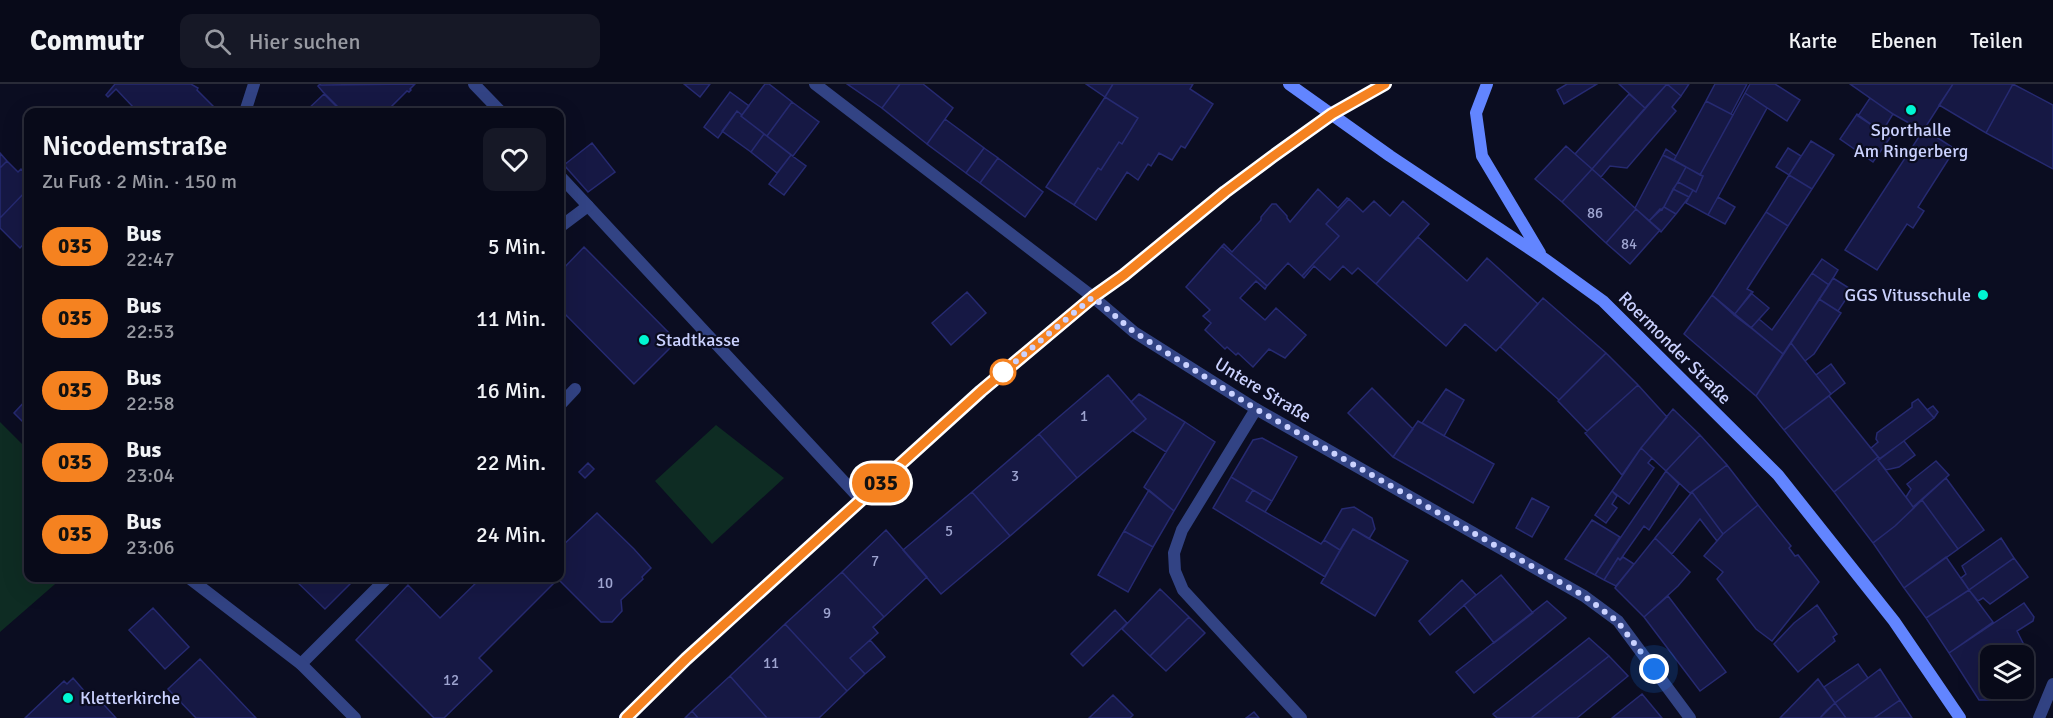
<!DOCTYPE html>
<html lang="de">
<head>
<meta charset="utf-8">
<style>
	body { margin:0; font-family:Signika,sans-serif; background:#161826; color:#f1f3f6; height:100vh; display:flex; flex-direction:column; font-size:22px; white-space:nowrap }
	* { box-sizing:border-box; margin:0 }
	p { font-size:20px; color:#989aa2 }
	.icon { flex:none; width:33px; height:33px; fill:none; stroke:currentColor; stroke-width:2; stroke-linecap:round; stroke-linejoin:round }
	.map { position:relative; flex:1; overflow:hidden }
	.panel { position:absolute; left:24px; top:24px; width:540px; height:474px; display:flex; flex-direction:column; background:#080a19; border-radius:12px; box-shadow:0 6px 24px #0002,0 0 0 2px #292b38 }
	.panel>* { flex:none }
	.badge { padding:0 12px; border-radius:20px; font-size:21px; line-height:39px }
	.tools { position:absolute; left:1980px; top:561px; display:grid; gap:12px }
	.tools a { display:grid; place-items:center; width:54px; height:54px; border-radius:12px; background:#080a19; box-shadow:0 6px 24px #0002,0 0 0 2px #292b38; font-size:30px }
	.you { position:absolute; width:30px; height:30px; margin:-15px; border:4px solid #fff; border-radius:50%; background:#1a73e8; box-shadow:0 0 0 9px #1a73e833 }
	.map>.badge { position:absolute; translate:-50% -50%; box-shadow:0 0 0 3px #fff }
	.round { display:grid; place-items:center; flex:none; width:63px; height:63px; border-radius:12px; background:#161826 }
	.headline { display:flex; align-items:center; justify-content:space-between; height:102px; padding:0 18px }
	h1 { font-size:28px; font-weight:600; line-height:45px }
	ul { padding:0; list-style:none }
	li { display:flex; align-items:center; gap:18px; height:72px; padding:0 18px }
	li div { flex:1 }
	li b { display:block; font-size:22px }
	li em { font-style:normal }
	li .badge { min-width:66px; font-weight:700; text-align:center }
	header { display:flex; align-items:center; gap:36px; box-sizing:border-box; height:84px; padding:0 30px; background:#080a19; border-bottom:2px solid #292b38 }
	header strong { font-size:28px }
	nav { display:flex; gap:33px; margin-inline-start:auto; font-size:21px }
	.search { width:420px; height:54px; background:#161826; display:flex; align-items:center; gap:15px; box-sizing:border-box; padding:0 21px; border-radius:12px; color:#989aa2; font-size:22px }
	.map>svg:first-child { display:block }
</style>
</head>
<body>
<header>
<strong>Commutr</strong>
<div class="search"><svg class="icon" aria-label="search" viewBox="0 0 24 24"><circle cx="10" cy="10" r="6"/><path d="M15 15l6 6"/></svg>Hier suchen</div>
<nav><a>Karte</a><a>Ebenen</a><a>Teilen</a></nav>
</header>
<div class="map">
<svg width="2053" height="634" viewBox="0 0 2053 634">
	<rect width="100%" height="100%" fill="#0b0d21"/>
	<path fill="#0e2c23" d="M 0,338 L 28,366 L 28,494 L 62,494 L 0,548 Z
		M 716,341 L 784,394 L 712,460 L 655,397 Z"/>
	<path fill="#161844" stroke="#262a71" stroke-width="1.5" d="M 115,0 L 191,0 L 198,4 L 197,6 L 215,24 L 216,23 L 218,25 L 214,28 L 129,28 L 134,24 L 116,5 L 108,13 L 106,11 Z
		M 320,0 L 321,1 L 415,0 L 410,5 L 411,6 L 409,8 L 407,7 L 388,26 L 389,28 L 343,28 L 323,8 L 318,2 Z
		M 684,0 L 710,0 L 700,13 Z
		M 765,0 L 769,0 L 792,18 L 767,52 L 741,32 Z
		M 847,0 L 900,0 L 882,24 Z
		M 900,0 L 923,0 L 953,24 L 927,60 L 882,24 Z
		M 1086,0 L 1113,0 L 1105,13 Z
		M 1113,0 L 1193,0 L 1190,5 L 1213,20 L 1185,64 L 1181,62 L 1172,76 L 1159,69 L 1151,82 L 1148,80 L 1138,96 L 1127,88 L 1096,136 L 1074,121 L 1098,84 L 1101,86 L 1119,58 L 1122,60 L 1138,34 L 1105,13 Z
		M 1567,0 L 1597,0 L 1564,20 L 1557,6 Z
		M 1619,0 L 1667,0 L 1645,24 Z
		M 1667,0 L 1689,0 L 1681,12 Z
		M 1667,0 L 1681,12 L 1672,23 L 1676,27 L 1627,84 L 1610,82 L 1601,93 L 1592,85 Z
		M 1715,0 L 1747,0 L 1731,30 L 1706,17 Z
		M 1750,0 L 1775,0 L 1800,16 L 1787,37 L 1745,9 Z
		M 1850,0 L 1953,0 L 1923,47 L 1893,30 Z
		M 1953,0 L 2013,0 L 1986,49 L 1939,21 Z
		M 2013,0 L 2053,21 L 2053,85 L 1986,49 Z
		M 730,8 L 749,22 L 742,31 L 737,27 L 718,54 L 704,43 Z
		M 1745,9 L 1767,24 L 1708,131 L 1686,119 L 1693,106 L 1696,108 L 1703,92 L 1700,91 Z
		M 324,10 L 342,28 L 305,28 Z
		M 1629,10 L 1645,24 L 1592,85 L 1575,70 Z
		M 1105,13 L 1138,34 L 1122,60 L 1119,58 L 1101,86 L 1098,84 L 1074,121 L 1046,103 Z
		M 1870,14 L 1893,30 L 1882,48 L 1858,32 Z
		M 1706,17 L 1733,31 L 1700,91 L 1674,76 Z
		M 792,18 L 819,38 L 793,72 L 767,52 Z
		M 737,27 L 742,31 L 741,32 L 764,50 L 751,68 L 722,47 Z
		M 1857,30 L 1890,54 L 1873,78 L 1840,55 Z
		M 945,35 L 984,64 L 966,89 L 927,60 Z
		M 1924,45 L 1955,65 L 1918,123 L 1924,127 L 1913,144 L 1907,140 L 1877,186 L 1845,166 Z
		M 764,50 L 791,71 L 777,89 L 751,68 Z
		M 1811,57 L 1834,71 L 1812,105 L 1789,91 Z
		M 592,59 L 615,88 L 588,108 L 564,81 Z
		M 1566,62 L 1592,85 L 1562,118 L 1535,95 Z
		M 984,64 L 998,74 L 980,99 L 966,89 Z
		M 1788,64 L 1801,72 L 1789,91 L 1776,83 Z
		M 1666,65 L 1676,72 L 1674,76 L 1663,71 Z
		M 0,69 L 7,77 L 0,84 Z
		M 791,71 L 806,82 L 784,111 L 769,100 Z
		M 1663,71 L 1686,83 L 1662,126 L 1660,125 L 1649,137 L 1635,124 Z
		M 998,74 L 1043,108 L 1025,133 L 980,99 Z
		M 7,77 L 18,88 L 21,85 L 28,92 L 28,105 L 0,134 L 0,84 Z
		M 1686,83 L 1703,92 L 1696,108 L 1678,98 Z
		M 1592,85 L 1636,125 L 1606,159 L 1562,118 Z
		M 1789,91 L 1812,105 L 1788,142 L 1766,128 Z
		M 1678,98 L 1693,106 L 1689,113 L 1673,105 Z
		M 28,105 L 28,155 L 20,164 L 0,144 L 0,134 Z
		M 1318,105 L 1338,124 L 1347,114 L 1349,115 L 1326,140 L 1339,152 L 1302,192 L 1288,179 L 1267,202 L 1222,162 L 1224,160 L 1232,168 L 1261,136 L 1261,133 L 1272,120 L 1276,120 L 1287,132 L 1287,134 L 1290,138 Z
		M 1673,105 L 1689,113 L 1676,130 L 1664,123 Z
		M 1718,113 L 1735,123 L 1725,140 L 1708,131 Z
		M 1349,115 L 1363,128 L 1374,117 L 1390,132 L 1403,117 L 1429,140 L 1376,200 L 1358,184 L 1352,190 L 1343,182 L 1330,196 L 1314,182 L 1304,194 L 1302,192 L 1339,152 L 1326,140 Z
		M 1664,123 L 1676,130 L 1661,148 L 1649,137 Z
		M 1636,125 L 1660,146 L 1630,180 L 1606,159 Z
		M 1766,128 L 1788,142 L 1747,205 L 1753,208 L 1734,231 L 1712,211 Z
		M 1418,153 L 1467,197 L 1487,174 L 1538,220 L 1496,267 L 1465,240 L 1446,262 L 1376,200 Z
		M 1222,162 L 1267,202 L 1265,205 L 1256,197 L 1240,214 L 1265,236 L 1276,224 L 1306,251 L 1285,274 L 1269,265 L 1253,283 L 1238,269 L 1236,271 L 1227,263 L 1225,265 L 1205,246 L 1211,239 L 1203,232 L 1210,226 L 1186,203 Z
		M 584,163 L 677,257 L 634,300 L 560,225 L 560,188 Z
		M 1822,175 L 1838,186 L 1829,201 L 1812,189 Z
		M 1812,189 L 1829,201 L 1783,270 L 1751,244 L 1759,235 L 1772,246 Z
		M 1833,194 L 1852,206 L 1838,227 L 1819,215 Z
		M 967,208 L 986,229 L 951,261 L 932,239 Z
		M 1751,209 L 1769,224 L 1751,244 L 1734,231 Z
		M 1712,211 L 1783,270 L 1756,312 L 1684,250 Z
		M 1543,214 L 1606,269 L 1559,316 L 1500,263 Z
		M 1819,215 L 1841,229 L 1814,270 L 1805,277 L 1791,259 Z
		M 1791,259 L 1831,310 L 1784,346 L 1756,312 Z
		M 1606,269 L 1638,301 L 1587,347 L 1558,317 Z
		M 1831,280 L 1845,299 L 1831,310 L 1816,291 Z
		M 1108,291 L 1146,335 L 1077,394 L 1039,350 Z
		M 1638,301 L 1667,333 L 1641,364 L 1622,391 L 1585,349 Z
		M 1372,304 L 1413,345 L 1393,373 L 1348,329 Z
		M 1446,305 L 1464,316 L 1444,352 L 1422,339 Z
		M 1139,310 L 1185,338 L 1166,368 L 1133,347 L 1146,335 L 1131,318 Z
		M 1829,312 L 1878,373 L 1834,408 L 1784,346 Z
		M 28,314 L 28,343 L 14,329 Z
		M 1918,315 L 1934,334 L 1880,375 L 1871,364 L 1878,358 L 1876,355 L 1877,349 L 1912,323 L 1912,319 Z
		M 1933,322 L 1938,328 L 1934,334 L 1927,326 Z
		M 1673,325 L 1700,351 L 1666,387 L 1641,364 Z
		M 1418,337 L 1494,380 L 1473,419 L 1393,373 Z
		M 1185,338 L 1215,358 L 1174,427 L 1144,403 Z
		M 1039,350 L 1077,394 L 1010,452 L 972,408 Z
		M 1700,351 L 1727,381 L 1690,409 L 1666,387 Z
		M 1262,354 L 1297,373 L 1272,417 L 1231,393 L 1253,356 Z
		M 1904,357 L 1915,371 L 1899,383 L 1886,386 L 1878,376 Z
		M 1641,364 L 1652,374 L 1648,379 L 1654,384 L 1629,420 L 1612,407 Z
		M 1878,373 L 1880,375 L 1878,376 L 1914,424 L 1895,442 L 1873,459 L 1834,408 Z
		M 1936,377 L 1949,391 L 1913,423 L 1906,413 L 1911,405 L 1907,400 Z
		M 588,379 L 594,385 L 585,394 L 579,388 Z
		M 1727,381 L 1758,421 L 1723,450 L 1692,408 Z
		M 1666,387 L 1679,400 L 1649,446 L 1644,442 L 1620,476 L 1618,474 L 1604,496 L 1595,491 Z
		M 1231,393 L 1253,406 L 1246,417 L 1321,460 L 1324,456 L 1340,466 L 1325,493 L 1213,424 Z
		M 1946,394 L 1984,446 L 1958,465 L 1922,416 Z
		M 1149,406 L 1174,427 L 1153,463 L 1124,447 Z
		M 1253,406 L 1272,417 L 1265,428 L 1246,417 Z
		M 1612,407 L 1617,412 L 1612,420 L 1617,424 L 1606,439 L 1595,431 Z
		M 972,408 L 1010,452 L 941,510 L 903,466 Z
		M 1692,408 L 1723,450 L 1717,457 L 1700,435 L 1672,470 L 1655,454 Z
		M 1532,414 L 1549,423 L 1532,453 L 1516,444 Z
		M 1922,416 L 1958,465 L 1904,504 L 1873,459 L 1895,442 Z
		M 1758,421 L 1791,462 L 1789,464 L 1795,472 L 1798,471 L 1819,498 L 1772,557 L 1756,545 L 1717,495 L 1723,488 L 1704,472 L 1723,450 Z
		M 1354,423 L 1372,434 L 1375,445 L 1369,455 L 1353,445 L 1340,466 L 1324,456 L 1342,425 Z
		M 597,429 L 634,465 L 651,484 L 642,493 L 643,495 L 621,516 L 622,527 L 612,538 L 601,538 L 558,495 L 479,574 L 492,587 L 444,634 L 434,634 L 356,556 L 408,501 L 440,534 L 481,494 L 560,494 L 560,464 Z
		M 1592,436 L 1620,453 L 1595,491 L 1565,475 Z
		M 1353,445 L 1408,477 L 1375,532 L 1321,499 Z
		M 886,446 L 927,493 L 884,533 L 842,488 Z
		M 1124,447 L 1153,463 L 1128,508 L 1098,491 Z
		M 1655,454 L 1690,488 L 1678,502 L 1644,533 L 1615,504 Z
		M 2001,454 L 2014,474 L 1969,506 L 1961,494 L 1966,490 L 1962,482 Z
		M 1623,473 L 1634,480 L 1616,502 L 1604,496 L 1618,474 L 1620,476 Z
		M 1946,473 L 1969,506 L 1926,534 L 1904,504 Z
		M 2014,474 L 2028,493 L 1990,520 L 1983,514 L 1978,517 L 1969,506 Z
		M 842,488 L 884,533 L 873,543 L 878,549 L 850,574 L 865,590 L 847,607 L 785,540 Z
		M 1501,491 L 1533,529 L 1494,559 L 1464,521 Z
		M 293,494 L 356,494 L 325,525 Z
		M 1462,496 L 1476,511 L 1430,551 L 1419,537 Z
		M 1160,505 L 1189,533 L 1150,572 L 1122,545 Z
		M 1969,506 L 1993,538 L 1949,569 L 1926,534 Z
		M 1668,512 L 1726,588 L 1700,607 L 1644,533 Z
		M 1547,517 L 1566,534 L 1474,609 L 1456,588 Z
		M 2024,519 L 2034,533 L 2033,537 L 2017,547 L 2025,563 L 2020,572 L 1990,572 L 1990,604 L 2002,604 L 1996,616 L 1979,616 L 1949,569 Z
		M 1817,521 L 1837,550 L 1833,553 L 1835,557 L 1798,588 L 1774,560 L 1794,539 Z
		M 153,524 L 189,563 L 165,585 L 129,546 Z
		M 1115,526 L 1127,539 L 1083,582 L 1071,570 Z
		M 1189,533 L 1205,549 L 1166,587 L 1150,572 Z
		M 785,540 L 847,607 L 819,634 L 767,634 L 730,592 Z
		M 1589,554 L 1609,572 L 1531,634 L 1497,634 L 1493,630 Z
		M 870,556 L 885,573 L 865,590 L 850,574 Z
		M 1609,572 L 1628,592 L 1577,634 L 1531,634 Z
		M 200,575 L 256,634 L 196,634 L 168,605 Z
		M 1858,580 L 1868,594 L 1835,619 L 1824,603 Z
		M 1880,585 L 1900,616 L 1874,634 L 1846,634 L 1835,619 Z
		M 730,592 L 767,634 L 698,634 L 692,627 Z
		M 73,594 L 92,616 L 96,612 L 116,634 L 25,634 L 64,597 L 67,600 Z
		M 1818,595 L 1835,619 L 1820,634 L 1780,634 Z
		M 1642,610 L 1662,634 L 1612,634 Z
		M 1113,611 L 1133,631 L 1130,634 L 1089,634 Z
		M 1900,616 L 1912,634 L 1874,634 Z
		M 1835,619 L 1846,634 L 1820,634 L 1826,627 Z
		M 692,627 L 698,634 L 685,634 Z
		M 1254,628 L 1259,634 L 1246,634 Z"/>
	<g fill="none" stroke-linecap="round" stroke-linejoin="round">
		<path stroke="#324384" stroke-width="12" d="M 588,122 L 861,416
			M 560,321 L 575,305
			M 1256,325 L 1182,446 L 1174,469 L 1175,487 L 1183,506 L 1301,634
			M 301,580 L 387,494"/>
		<path stroke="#324384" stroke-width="12" d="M 474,0 L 501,28
			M 815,0 L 1093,213 L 1134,248 L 1256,325 L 1584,512 L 1618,537 L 1690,634
			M 245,28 L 254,0
			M 560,92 L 588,122 L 560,143
			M 189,494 L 301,580 L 355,634
			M 2039,634 L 2053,600"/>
		<path stroke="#6285ff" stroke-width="12" d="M 1289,0 L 1390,72 L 1542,173 L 1603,217 L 1778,391 L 1894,537 L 1960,634
			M 1487,0 L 1476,29 L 1482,72 L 1540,169
			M 625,634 L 686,575 L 981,307 L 1093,213 L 1124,191 L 1225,108 L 1272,73 L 1332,30 L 1385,0"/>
	</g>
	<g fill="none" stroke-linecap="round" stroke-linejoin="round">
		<g stroke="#fff" stroke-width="14">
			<path id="line" d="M 626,634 L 686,575 L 981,307 L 1093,213 L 1124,191 L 1225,108 L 1272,73 L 1332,30 L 1385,0"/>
		</g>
		<use href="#line" stroke="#f58220" stroke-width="9"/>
		<path stroke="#cbd2ff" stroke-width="6" stroke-dasharray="0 10.8" d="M 1003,288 L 997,293 L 1093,213 L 1134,248 L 1256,325 L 1584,512 L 1617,537 L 1654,585"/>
	</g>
	<g fill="#00f6d2" stroke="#0b0d21" stroke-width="2">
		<circle cx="1911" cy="26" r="6"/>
		<circle cx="1983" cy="211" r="6"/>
		<circle cx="644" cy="256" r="6"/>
		<circle cx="68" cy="614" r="6"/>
	</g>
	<circle fill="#fff" stroke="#f58220" stroke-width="3" cx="1003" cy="288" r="12"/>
	<g text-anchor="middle" stroke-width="4.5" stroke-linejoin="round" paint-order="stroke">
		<g font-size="15" fill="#9ea4d0">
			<text x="1595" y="134">86</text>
			<text x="1629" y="165">84</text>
			<text x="1084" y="337">1</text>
			<text x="1015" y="397">3</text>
			<text x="949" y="452">5</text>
			<text x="875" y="482">7</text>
			<text x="605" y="504">10</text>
			<text x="827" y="534">9</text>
			<text x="771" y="584">11</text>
			<text x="451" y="601">12</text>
		</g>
		<g font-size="18" fill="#cbd2ff" stroke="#0b0d21" text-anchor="start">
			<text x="1911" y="52" text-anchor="middle">Sporthalle<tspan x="1911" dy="21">Am Ringerberg</tspan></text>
			<text x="1971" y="217" text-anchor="end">GGS Vitusschule</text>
			<text x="656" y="262">Stadtkasse</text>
			<text x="80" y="620">Kletterkirche</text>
		</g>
		<g font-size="18" fill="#cbd2ff" stroke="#0b0d21">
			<text transform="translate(1675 264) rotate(45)" y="6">Roermonder Straße</text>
			<text transform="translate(1263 306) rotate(31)" y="6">Untere Straße</text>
		</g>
	</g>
</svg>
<div class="tools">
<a><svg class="icon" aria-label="layers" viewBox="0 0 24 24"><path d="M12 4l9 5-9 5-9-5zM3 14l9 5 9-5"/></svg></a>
</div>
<div class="you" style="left:1654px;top:585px"></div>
<b class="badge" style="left:881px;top:399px;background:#f58220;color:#111">035</b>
<section class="panel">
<div class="headline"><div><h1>Nicodemstraße</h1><p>Zu Fuß · 2 Min. · 150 m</p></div><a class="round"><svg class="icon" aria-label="heart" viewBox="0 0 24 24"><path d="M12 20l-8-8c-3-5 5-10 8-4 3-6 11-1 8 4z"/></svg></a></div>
<ul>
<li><span class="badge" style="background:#f58220;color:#111">035</span><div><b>Bus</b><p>22:47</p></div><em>5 Min.</em></li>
<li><span class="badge" style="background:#f58220;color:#111">035</span><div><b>Bus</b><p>22:53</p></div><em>11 Min.</em></li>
<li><span class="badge" style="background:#f58220;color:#111">035</span><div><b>Bus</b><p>22:58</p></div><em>16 Min.</em></li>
<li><span class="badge" style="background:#f58220;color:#111">035</span><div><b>Bus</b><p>23:04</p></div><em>22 Min.</em></li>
<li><span class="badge" style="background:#f58220;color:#111">035</span><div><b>Bus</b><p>23:06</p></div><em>24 Min.</em></li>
</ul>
</section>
</div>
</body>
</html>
